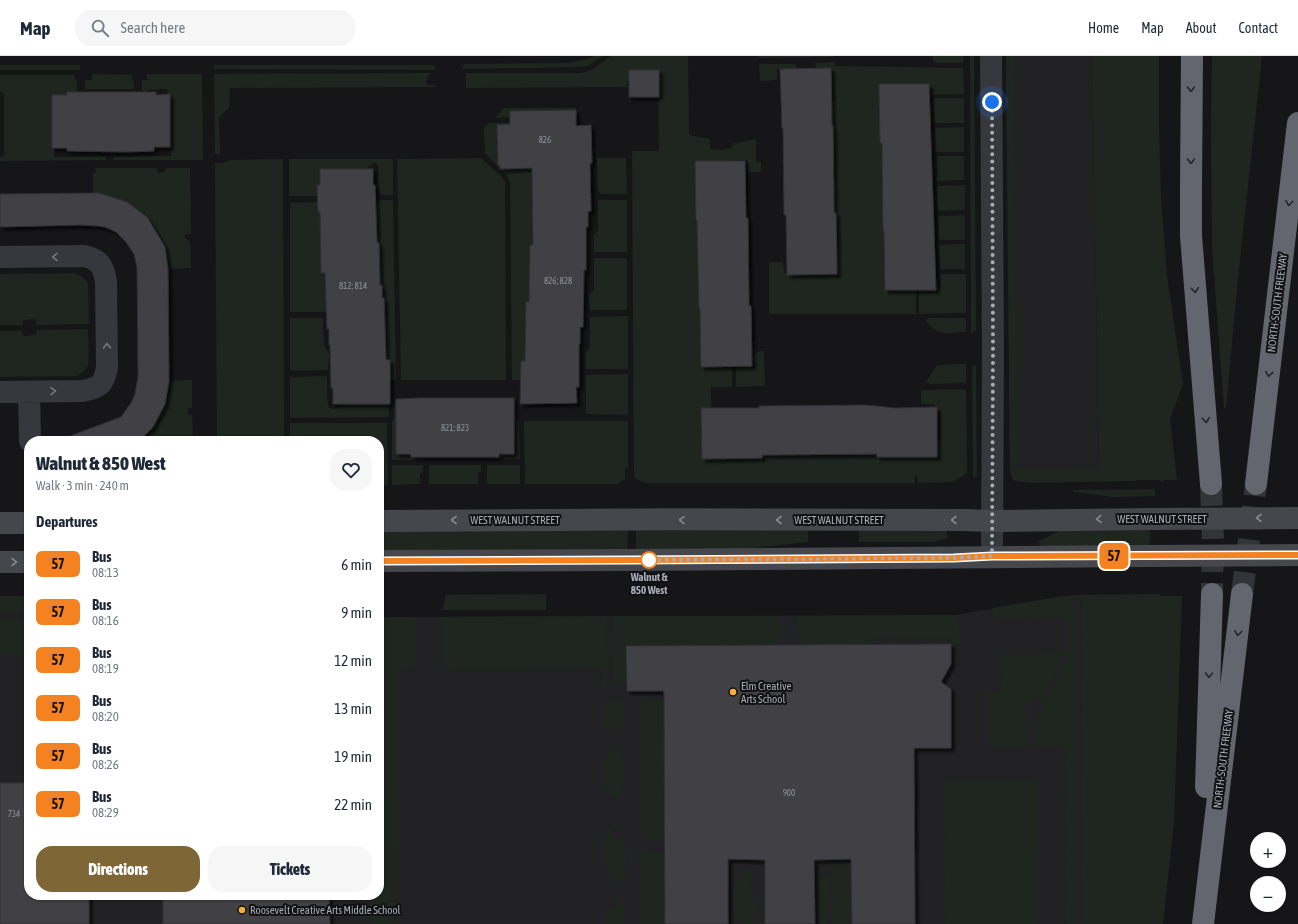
<!DOCTYPE html>
<html lang="en">
<head>
<meta charset="utf-8">
<style>
	body { margin:0; font-family:"Asap Condensed",sans-serif; background:#f6f6f7; color:#1f2937; height:100vh; display:flex; flex-direction:column; font-size:15px; white-space:nowrap }
	* { box-sizing:border-box; margin:0 }
	p { font-size:13px; color:#747a83 }
	.icon { flex:none; width:22px; height:22px; fill:none; stroke:currentColor; stroke-width:2; stroke-linecap:round; stroke-linejoin:round }
	.map { position:relative; flex:1; overflow:hidden }
	.details { position:absolute; left:24px; top:380px; width:360px; height:464px; display:flex; flex-direction:column; background:#fff; border-radius:16px; box-shadow:0 1px 3px #0004 }
	.details>* { flex:none }
	.badge { padding:0 8px; border-radius:6px; font-size:14px; line-height:26px }
	.fabs { position:absolute; left:1250px; top:776px; display:grid; gap:8px }
	.fabs a { display:grid; place-items:center; width:36px; height:36px; border-radius:50%; background:#fff; box-shadow:0 1px 3px #0004; font-size:20px }
	.you { position:absolute; width:20px; height:20px; margin:-10px; border:3px solid #fff; border-radius:50%; background:#1a73e8; box-shadow:0 0 0 6px #1a73e833 }
	.map>.badge { position:absolute; translate:-50% -50%; box-shadow:0 0 0 2px #fff }
	h2 { padding:0 12px; font-size:15px; line-height:36px }
	.round { display:grid; place-items:center; flex:none; width:42px; height:42px; border-radius:16px; background:#f6f6f7 }
	.summary { display:flex; align-items:center; justify-content:space-between; height:68px; padding:0 12px }
	h1 { font-size:19px; font-weight:800; line-height:30px }
	.cta { display:flex; gap:8px; margin-top:auto; padding:8px 12px }
	.cta a { flex:1; height:46px; border-radius:16px; background:#7e6636; color:#fff; font-size:16px; font-weight:800; line-height:46px; text-align:center }
	.cta a+a { background:#f6f6f7; color:#1f2937 }
	ul { padding:0; list-style:none }
	li { display:flex; align-items:center; gap:12px; height:48px; padding:0 12px }
	li div { flex:1 }
	li b { display:block; font-size:15px }
	li em { font-style:normal }
	li .badge { min-width:44px; font-weight:700; text-align:center }
	header { display:flex; align-items:center; gap:24px; box-sizing:border-box; height:56px; padding:0 20px; background:#fff; border-bottom:1px solid #e0e1e3 }
	header strong { font-size:19px }
	nav { display:flex; gap:22px; margin-inline-start:auto; font-size:14px }
	.search { width:280px; height:36px; background:#f6f6f7; display:flex; align-items:center; gap:10px; box-sizing:border-box; padding:0 14px; border-radius:16px; color:#747a83; font-size:15px }
	.map>svg:first-child { display:block }
</style>
</head>
<body>
<header>
<strong>Map</strong>
<div class="search"><svg class="icon" aria-label="search" viewBox="0 0 24 24"><circle cx="10" cy="10" r="6"/><path d="M15 15l6 6"/></svg>Search here</div>
<nav><a>Home</a><a>Map</a><a>About</a><a>Contact</a></nav>
</header>
<div class="map">
<svg width="1298" height="868" viewBox="0 0 1298 868">
	<defs>
		<filter id="shadow"><feDropShadow dx="3.5" dy="3.5" stdDeviation="1" flood-color="#0009"/></filter>
	</defs>
	<rect width="100%" height="100%" fill="#161618"/>
	<path fill="#222225" d="M 1006,0 L 1092,0 L 1099,411 L 1030,427 L 1013,424 L 1010,416 Z
		M 1075,539 L 1088,539 L 1087,868 L 0,868 L 0,540 L 29,540 L 29,839 L 379,839 L 379,561 L 955,559 Z"/>
	<path fill="#1e261f" d="M 594,0 L 603,0 L 588,10 L 580,11 L 462,13 L 464,8 L 569,7 L 587,3 Z
		M 611,0 L 688,0 L 689,79 L 710,83 L 710,93 L 722,94 L 732,92 L 732,88 L 756,83 L 756,106 L 761,106 L 761,116 L 748,116 L 748,105 L 747,104 L 695,106 L 696,164 L 697,164 L 699,251 L 700,252 L 701,311 L 732,311 L 732,331 L 711,331 L 711,352 L 701,356 L 702,403 L 762,402 L 762,399 L 877,398 L 878,401 L 937,401 L 937,385 L 940,385 L 940,355 L 937,355 L 936,351 L 935,351 L 934,348 L 921,348 L 921,334 L 966,333 L 967,417 L 953,426 L 918,427 L 917,420 L 915,420 L 915,427 L 645,427 L 634,422 L 632,95 L 659,95 L 658,14 L 629,14 L 629,24 L 627,25 L 627,31 L 466,32 L 466,17 L 581,17 L 592,14 Z
		M 759,0 L 833,0 L 833,1 L 759,2 Z
		M 933,0 L 963,0 L 964,7 L 936,7 L 933,4 Z
		M 970,0 L 974,0 L 976,274 L 971,278 Z
		M 1006,0 L 1014,0 L 1018,413 L 1099,411 L 1092,0 L 1159,0 L 1159,74 L 1161,142 L 1167,220 L 1183,328 L 1170,363 L 1177,424 L 1164,424 L 1164,426 L 1158,424 L 1137,424 L 1136,425 L 1030,427 L 1013,424 L 1010,416 Z
		M 1212,0 L 1262,0 L 1238,223 L 1226,352 L 1224,352 L 1212,191 L 1211,69 Z
		M 834,6 L 835,10 L 963,12 L 964,38 L 930,39 L 929,28 L 879,28 L 880,87 L 882,87 L 883,174 L 884,174 L 885,234 L 916,234 L 916,258 L 769,258 L 769,206 L 783,206 L 784,216 L 787,219 L 837,218 L 836,157 L 834,157 L 833,70 L 832,70 L 831,13 L 816,12 L 815,7 Z
		M 759,8 L 796,8 L 796,13 L 777,13 L 777,24 L 760,25 Z
		M 0,9 L 80,9 L 80,14 L 0,14 Z
		M 214,9 L 434,9 L 436,14 L 214,13 Z
		M 431,17 L 428,20 L 426,28 L 435,29 L 435,31 L 230,32 L 229,52 L 219,61 L 220,98 L 215,98 L 214,18 Z
		M 92,18 L 132,19 L 132,24 L 134,25 L 134,33 L 87,33 L 85,34 L 85,24 L 92,24 Z
		M 147,18 L 202,18 L 203,104 L 114,104 L 114,101 L 171,100 L 170,39 L 168,38 L 168,36 L 166,33 L 147,34 L 144,38 L 144,35 L 142,35 L 142,24 L 147,24 Z
		M 0,19 L 74,19 L 75,24 L 77,24 L 77,36 L 67,36 L 67,39 L 52,39 L 52,92 L 54,92 L 54,101 L 106,101 L 106,104 L 0,105 L 0,101 L 4,100 L 4,39 L 2,36 L 0,36 Z
		M 934,42 L 964,42 L 964,67 L 935,67 Z
		M 504,52 L 576,52 L 576,54 L 511,55 L 510,61 L 495,62 Z
		M 489,67 L 510,67 L 510,68 L 497,69 L 498,108 L 500,109 L 500,113 L 485,97 L 484,72 Z
		M 964,71 L 964,96 L 936,96 L 935,72 Z
		M 937,100 L 964,100 L 964,124 L 936,125 L 938,119 Z
		M 481,102 L 502,121 L 505,126 L 506,324 L 401,324 L 397,103 Z
		M 597,102 L 626,102 L 627,138 L 601,138 L 598,135 Z
		M 283,103 L 284,385 L 217,385 L 215,107 L 223,107 L 231,104 Z
		M 289,103 L 393,103 L 393,139 L 380,139 L 378,118 L 379,112 L 376,107 L 373,107 L 366,113 L 320,113 L 320,129 L 317,129 L 320,140 L 289,140 Z
		M 95,112 L 157,112 L 157,117 L 165,116 L 166,112 L 190,112 L 191,178 L 185,179 L 185,182 L 190,185 L 191,212 L 168,213 L 165,191 L 147,161 L 127,146 L 99,137 L 93,137 L 93,117 L 96,117 Z
		M 535,112 L 535,127 L 532,128 L 532,134 L 536,134 L 536,170 L 532,171 L 533,189 L 530,189 L 530,196 L 532,196 L 532,230 L 529,230 L 529,267 L 525,267 L 526,275 L 528,275 L 528,288 L 525,288 L 525,305 L 524,324 L 512,324 L 510,125 L 506,118 L 500,113 Z
		M 965,129 L 965,154 L 938,155 L 937,130 Z
		M 373,144 L 393,144 L 396,324 L 390,325 L 390,304 L 386,304 L 382,248 L 385,248 L 385,242 L 382,242 L 382,229 L 378,229 L 380,209 L 377,193 L 380,193 L 380,187 L 377,187 L 377,171 L 374,171 L 376,150 Z
		M 598,144 L 627,144 L 627,196 L 594,196 L 594,179 L 598,175 Z
		M 320,146 L 320,150 L 317,150 L 317,156 L 320,156 L 321,217 L 325,217 L 325,231 L 329,231 L 329,256 L 290,256 L 290,147 Z
		M 965,159 L 965,184 L 939,184 L 938,160 Z
		M 965,188 L 965,213 L 940,213 L 939,189 Z
		M 594,202 L 627,202 L 627,254 L 590,254 L 589,239 L 594,234 Z
		M 75,217 L 82,221 L 88,227 L 89,268 L 36,269 L 36,263 L 23,264 L 23,269 L 0,269 L 0,218 Z
		M 940,218 L 966,218 L 966,257 L 919,258 L 919,234 L 941,233 Z
		M 628,260 L 628,313 L 586,313 L 586,296 L 590,292 L 590,261 Z
		M 290,262 L 323,262 L 324,290 L 329,298 L 328,314 L 290,315 Z
		M 928,262 L 966,262 L 966,276 C 947,277 938,281 926,265 Z
		M 88,273 C 88,281 90,306 87,312 C 84,316 81,318 76,320 L 0,321 L 0,275 L 22,275 L 23,280 L 36,279 L 37,274 Z
		M 761,295 L 764,295 L 765,330 L 736,331 L 736,311 L 752,310 L 755,313 L 753,301 L 754,298 Z
		M 966,308 L 966,327 L 931,328 L 926,326 L 937,309 Z
		M 972,308 L 976,311 L 977,421 L 973,421 Z
		M 628,318 L 628,359 L 586,358 L 586,319 Z
		M 327,320 C 327,327 327,348 329,352 L 333,353 L 341,351 L 342,348 L 388,348 L 389,359 L 387,361 L 290,362 L 290,321 Z
		M 192,324 L 192,352 L 188,352 L 188,359 L 192,359 L 193,385 L 139,385 L 153,371 L 165,348 L 169,325 Z
		M 514,346 L 516,346 L 516,362 L 519,365 L 520,403 L 487,403 L 487,398 L 514,398 Z
		M 394,347 L 396,347 L 396,398 L 411,398 L 411,401 L 423,398 L 423,404 L 392,404 L 392,366 L 394,363 Z
		M 524,365 L 628,365 L 628,412 L 625,412 L 625,423 L 618,428 L 525,428 Z
		M 290,367 L 387,367 L 388,429 L 379,429 L 379,385 L 290,385 Z
		M 392,409 L 423,409 L 423,416 L 420,418 L 420,428 L 392,429 Z
		M 429,409 L 481,409 L 481,415 L 478,417 L 478,428 L 429,428 Z
		M 487,409 L 520,409 L 520,428 L 487,428 Z
		M 1155,433 L 1155,440 L 1114,441 L 1073,436 L 1073,434 Z
		M 808,471 L 808,486 L 706,497 L 636,498 L 636,472 Z
		M 1151,471 L 1149,493 L 1042,493 L 1038,485 L 1053,478 L 1063,474 Z
		M 628,472 L 627,498 L 379,499 L 379,473 Z
		M 859,472 L 941,473 L 947,476 L 947,482 L 935,486 L 859,486 Z
		M 546,538 L 546,554 L 442,554 L 446,539 Z
		M 1145,538 L 1160,538 L 1160,540 L 1182,540 L 1174,767 L 1163,868 L 1081,868 L 1082,546 L 1083,539 Z
		M 1075,539 L 1075,868 L 1066,868 L 1065,690 L 1037,691 C 1036,682 1035,673 1038,665 C 1040,657 1049,655 1045,645 L 1069,603 L 1064,603 C 1058,614 1052,625 1045,634 C 1040,642 1031,644 1026,652 L 1028,662 L 1028,691 L 989,691 L 986,635 L 1001,635 L 1000,598 L 1069,597 L 1067,563 L 1064,562 L 999,563 L 994,561 L 992,552 L 1063,540 Z
		M 0,540 L 29,540 L 29,556 L 0,556 Z
		M 955,559 L 955,562 L 959,562 L 960,588 L 951,588 L 950,582 L 870,583 L 869,589 L 800,589 L 800,582 L 797,582 L 798,560 Z
		M 607,560 L 608,635 L 603,635 L 602,613 L 449,614 L 444,610 L 442,604 L 442,561 Z
		M 613,560 L 779,560 L 779,583 L 775,583 L 776,589 L 626,591 L 627,625 L 614,626 Z
		M 379,561 L 417,562 L 416,610 L 411,614 L 396,614 L 398,792 L 393,792 L 393,868 L 370,868 L 370,839 L 379,839 Z
		M 0,563 L 29,563 L 29,599 L 0,599 Z
		M 603,645 L 625,645 L 625,672 L 603,672 Z
		M 645,645 L 664,645 L 664,782 L 658,782 L 658,784 L 645,785 Z
		M 611,693 L 621,693 C 625,710 626,726 621,742 L 618,743 C 598,737 601,707 611,693 Z
		M 1037,724 L 1038,868 L 945,868 L 944,725 Z
		M 614,765 L 619,768 L 613,772 L 611,781 L 615,784 L 619,783 L 624,780 C 627,792 627,814 623,826 L 618,827 C 604,821 602,794 605,781 C 607,776 609,771 612,767 Z
		M 645,795 L 659,795 L 659,797 L 665,797 L 665,868 L 645,868 Z
		M 838,804 L 851,804 L 852,868 L 831,868 C 830,863 834,846 835,839 C 836,831 836,822 836,813 L 839,813 Z
		M 746,813 L 752,816 C 755,823 750,825 750,832 C 750,838 756,843 759,849 L 756,858 L 757,868 L 744,868 C 739,864 734,858 733,852 C 730,841 736,819 746,813 Z
		M 831,819 L 830,838 L 827,868 L 815,868 L 814,820 Z
		M 615,840 L 618,841 L 624,851 L 625,868 L 605,868 L 605,858 L 607,851 L 609,853 L 616,850 L 617,848 L 612,842 Z"/>
	<path fill="#404145" stroke="#303034" filter="url(#shadow)" d="M 831,12 L 832,70 L 833,70 L 834,157 L 836,157 L 837,218 L 787,219 L 786,159 L 784,159 L 783,72 L 782,72 L 780,13 Z
		M 629,14 L 659,14 L 659,41 L 629,41 Z
		M 879,28 L 929,28 L 936,234 L 885,234 L 884,174 L 883,174 L 882,87 L 880,87 Z
		M 67,36 L 156,36 L 156,39 L 170,38 L 170,91 L 154,91 L 154,95 L 126,96 L 67,95 L 67,92 L 52,92 L 52,39 L 67,39 Z
		M 576,54 L 576,70 L 591,69 L 592,107 L 590,107 L 590,111 L 591,155 L 588,155 L 588,171 L 586,171 L 586,214 L 584,214 L 583,271 L 580,271 L 580,288 L 579,288 L 579,331 L 576,331 L 577,347 L 520,348 L 521,305 L 525,305 L 526,246 L 529,246 L 530,189 L 533,189 L 532,112 L 500,113 L 500,109 L 498,109 L 497,69 L 510,68 L 510,55 Z
		M 695,105 L 745,105 L 746,162 L 748,162 L 749,250 L 751,250 L 752,310 L 701,311 L 700,252 L 699,252 L 697,164 L 696,164 Z
		M 320,113 L 373,113 L 373,129 L 375,129 L 377,187 L 379,187 L 380,229 L 382,229 L 382,242 L 384,242 L 386,304 L 390,304 L 390,348 L 333,348 L 333,332 L 331,332 L 330,289 L 329,289 L 329,273 L 327,273 L 325,217 L 321,217 L 320,156 L 318,156 L 317,129 L 320,129 Z
		M 99,137 L 127,146 L 147,161 L 165,191 L 168,213 L 169,325 L 165,348 L 153,371 L 139,385 L 62,385 L 62,383 L 121,361 L 131,347 L 135,338 L 138,320 L 137,212 L 134,198 L 126,186 L 116,176 L 105,171 L 98,170 L 80,169 L 0,171 L 0,138 Z
		M 419,342 L 514,342 L 514,398 L 499,398 L 499,401 L 411,401 L 411,398 L 396,398 L 396,343 Z
		M 866,349 L 895,352 L 937,351 L 937,401 L 877,401 L 877,398 L 762,399 L 762,402 L 702,403 L 701,352 L 759,352 L 759,350 Z
		M 951,588 L 951,608 L 941,626 L 951,633 L 951,692 L 914,692 L 915,868 L 852,868 L 851,803 L 814,804 L 815,868 L 765,868 L 765,804 L 728,803 L 728,868 L 665,868 L 664,635 L 627,635 L 626,590 Z
		M 0,727 L 29,727 L 29,839 L 89,839 L 89,868 L 0,868 Z
		M 163,839 L 329,839 L 330,868 L 163,868 Z"/>
	<g fill="none" stroke-linecap="round" stroke-linejoin="round">
		<path stroke="#333438" stroke-width="22" stroke-dasharray="22 11" stroke-linecap="butt" d="M 1211,428 L 1213,485 L 1212,538
			M 1242,538 L 1256,428"/>
		<path stroke="#37383d" stroke-width="22" d="M 991,0 L 993,294 L 992,500
			M 0,201 L 84,200 C 100,204 103,209 106,225 L 107,312 C 103,330 100,331 82,335 L 0,336
			M 29,336 L 30,385"/>
		<path stroke="#45474d" stroke-width="22" d="M 379,465 C 574,463 768,463 963,464 L 993,465 L 1152,463
			M 0,467 L 29,467
			M 379,505 L 632,504 L 1148,500
			M 0,506 L 29,506"/>
		<path stroke="#63666e" stroke-width="22" d="M 1192,0 L 1191,129 L 1191,180 L 1211,428
			M 1256,428 L 1298,67
			M 1206,731 L 1212,538
			M 1203,868 L 1242,538"/>
		<path stroke="#45474d" stroke-width="22" d="M 1152,463 L 1298,462
			M 1148,500 L 1298,499"/>
	</g>
	<defs><path id="oneway-chevron" d="M-2-3.5L2.5 0L-2 3.5" fill="none" stroke-width="1.6" stroke-linecap="round" stroke-linejoin="round"/></defs>
	<g stroke="#26262a">
		<use href="#oneway-chevron" transform="translate(1191 33) rotate(90)"/>
		<use href="#oneway-chevron" transform="translate(1191 105) rotate(91)"/>
		<use href="#oneway-chevron" transform="translate(1289 147) rotate(97)"/>
		<use href="#oneway-chevron" transform="translate(1195 234) rotate(86)"/>
		<use href="#oneway-chevron" transform="translate(1269 318) rotate(97)"/>
		<use href="#oneway-chevron" transform="translate(1206 364) rotate(84)"/>
		<use href="#oneway-chevron" transform="translate(1238 577) rotate(97)"/>
		<use href="#oneway-chevron" transform="translate(1209 619) rotate(91)"/>
	</g>
	<g stroke="#757881">
		<use href="#oneway-chevron" transform="translate(55 201) rotate(179)"/>
		<use href="#oneway-chevron" transform="translate(107 290) rotate(-91)"/>
		<use href="#oneway-chevron" transform="translate(53 335) rotate(-1)"/>
	</g>
	<g stroke="#858993">
		<use href="#oneway-chevron" transform="translate(1259 462) rotate(180)"/>
		<use href="#oneway-chevron" transform="translate(1099 463) rotate(179)"/>
		<use href="#oneway-chevron" transform="translate(454 464) rotate(180)"/>
		<use href="#oneway-chevron" transform="translate(682 464) rotate(-179)"/>
		<use href="#oneway-chevron" transform="translate(779 464) rotate(180)"/>
		<use href="#oneway-chevron" transform="translate(954 464) rotate(-180)"/>
		<use href="#oneway-chevron" transform="translate(14 506) rotate(-1)"/>
	</g>
	<g fill="none" stroke-linecap="round" stroke-linejoin="round">
		<g stroke="#fff" stroke-width="9">
			<path id="line" d="M 379,505 L 632,504 L 954,502 L 992,500 L 1298,499"/>
		</g>
		<use href="#line" stroke="#f58220" stroke-width="6"/>
		<path stroke="#a8adb8" stroke-width="4" stroke-dasharray="0 7.2" d="M 649,504 L 647,504 L 954,502 L 992,500 L 993,294 L 992,46"/>
	</g>
	<circle fill="#fff" stroke="#f58220" stroke-width="2" cx="649" cy="504" r="8"/>
	<g fill="#f2b134" stroke="#111113" stroke-width="1.5">
		<circle cx="733" cy="636" r="4"/>
		<circle cx="242" cy="854" r="4"/>
	</g>
	<g text-anchor="middle" stroke-width="4" stroke-linejoin="round" paint-order="stroke">
		<g font-size="9" fill="#8e929b">
			<text x="545" y="87">826</text>
			<text x="558" y="228">826; 828</text>
			<text x="353" y="233">812; 814</text>
			<text x="455" y="375">821; 823</text>
			<text x="789" y="740">900</text>
			<text x="14" y="761">734</text>
		</g>
		<g font-size="11" fill="#a8adb8" stroke="#111113">
			<text transform="translate(1277 247) rotate(-83)" y="4">NORTH-SOUTH FREEWAY</text>
			<text x="1162" y="467">WEST WALNUT STREET</text>
			<text x="515" y="468">WEST WALNUT STREET</text>
			<text x="839" y="468">WEST WALNUT STREET</text>
			<text transform="translate(1223 703) rotate(-83)" y="4">NORTH-SOUTH FREEWAY</text>
		</g>
		<g font-size="11" font-weight="bold" fill="#a8adb8" stroke="#111113">
			<text x="649" y="525">Walnut &amp;<tspan x="649" dy="13">850 West</tspan></text>
		</g>
		<g font-size="11" fill="#a8adb8" stroke="#111113" text-anchor="start">
			<text x="741" y="634">Elm Creative<tspan x="741" dy="13">Arts School</tspan></text>
			<text x="250" y="858">Roosevelt Creative Arts Middle School</text>
		</g>
	</g>
</svg>
<div class="fabs">
<a>+</a>
<a>−</a>
</div>
<div class="you" style="left:992px;top:46px"></div>
<b class="badge" style="left:1114px;top:500px;background:#f58220;color:#111">57</b>
<section class="details">
<div class="summary"><div><h1>Walnut &amp; 850 West</h1><p>Walk · 3 min · 240 m</p></div><a class="round"><svg class="icon" aria-label="heart" viewBox="0 0 24 24"><path d="M12 20l-8-8c-3-5 5-10 8-4 3-6 11-1 8 4z"/></svg></a></div>
<h2>Departures</h2>
<ul>
<li><span class="badge" style="background:#f58220;color:#111">57</span><div><b>Bus</b><p>08:13</p></div><em>6 min</em></li>
<li><span class="badge" style="background:#f58220;color:#111">57</span><div><b>Bus</b><p>08:16</p></div><em>9 min</em></li>
<li><span class="badge" style="background:#f58220;color:#111">57</span><div><b>Bus</b><p>08:19</p></div><em>12 min</em></li>
<li><span class="badge" style="background:#f58220;color:#111">57</span><div><b>Bus</b><p>08:20</p></div><em>13 min</em></li>
<li><span class="badge" style="background:#f58220;color:#111">57</span><div><b>Bus</b><p>08:26</p></div><em>19 min</em></li>
<li><span class="badge" style="background:#f58220;color:#111">57</span><div><b>Bus</b><p>08:29</p></div><em>22 min</em></li>
</ul>
<div class="cta"><a>Directions</a><a>Tickets</a></div>
</section>
</div>
</body>
</html>
